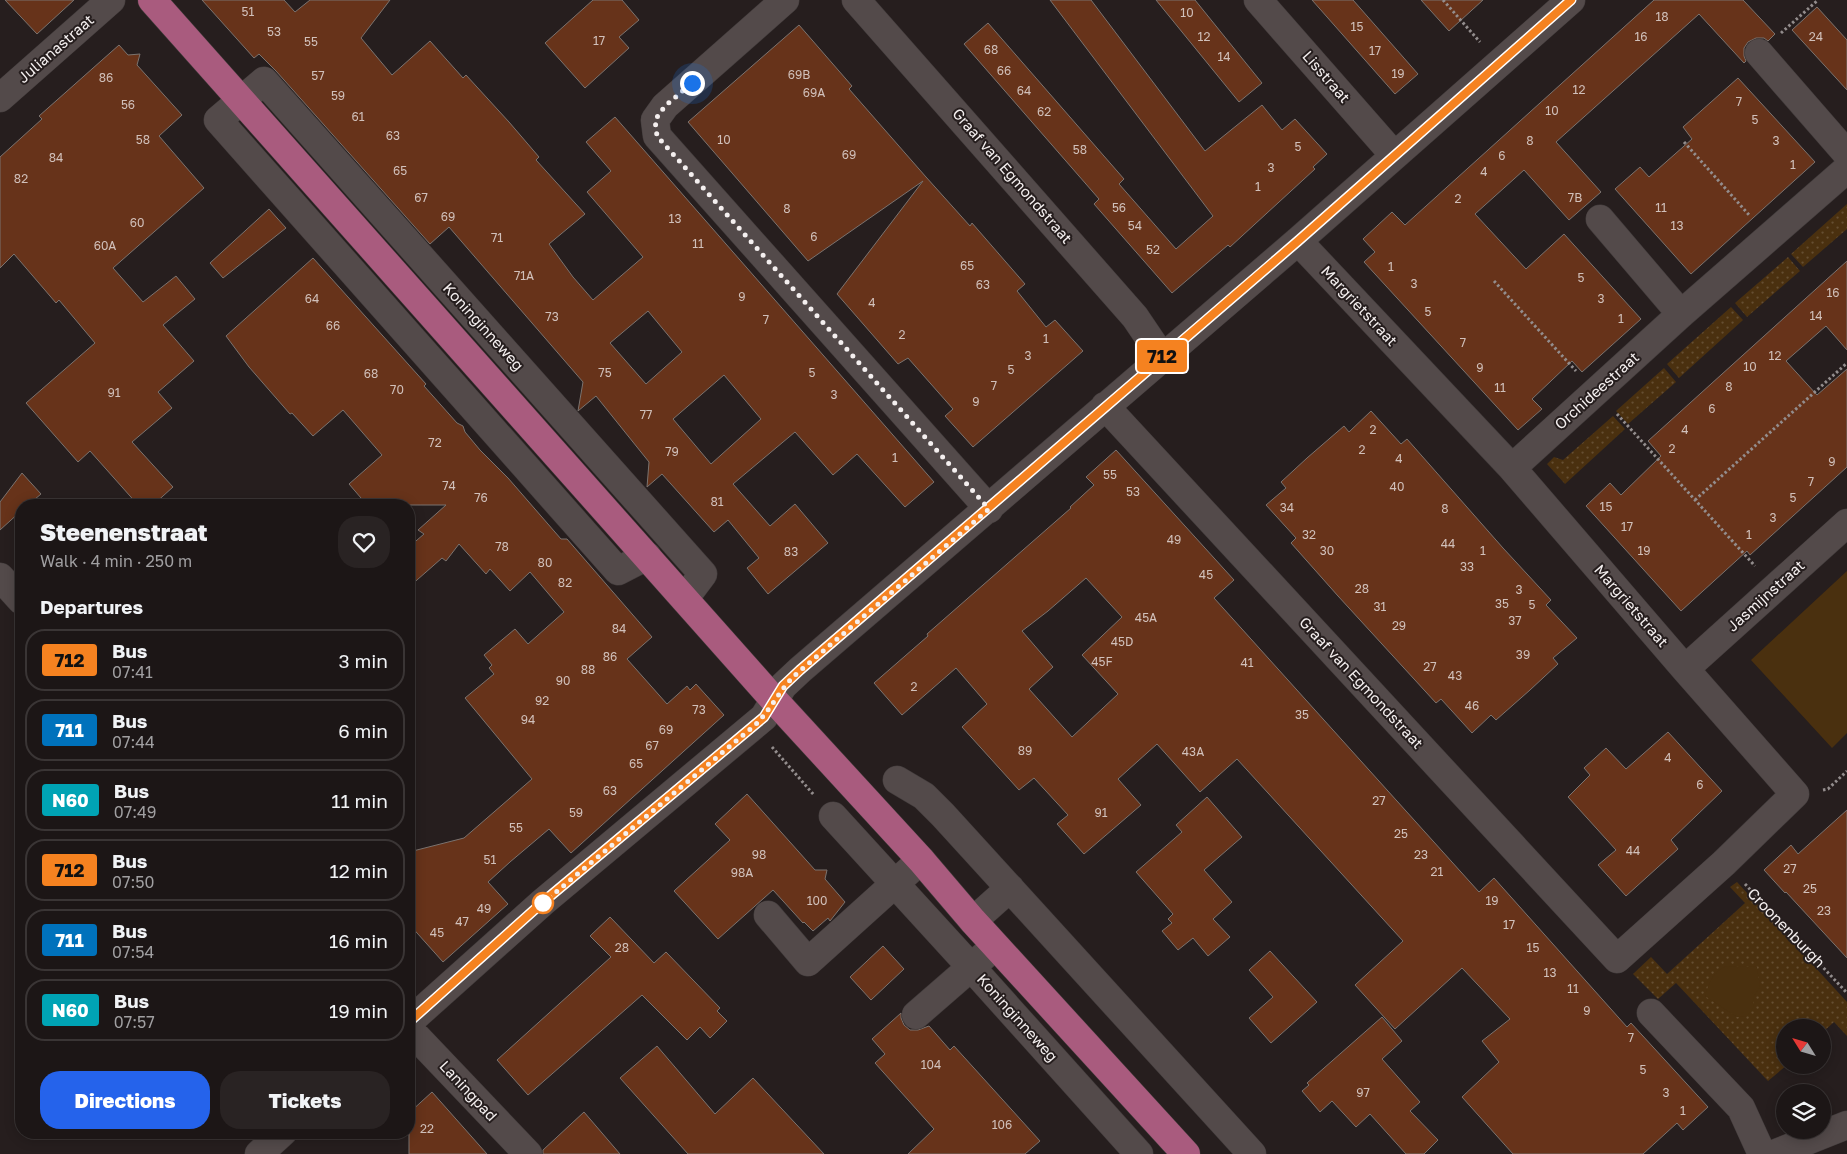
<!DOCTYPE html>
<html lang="en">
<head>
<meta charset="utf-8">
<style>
	body { margin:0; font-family:"Golos Text",sans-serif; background:#292323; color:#f1f3f6; height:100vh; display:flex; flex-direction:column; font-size:19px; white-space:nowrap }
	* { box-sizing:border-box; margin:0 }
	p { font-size:16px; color:#a09fa1 }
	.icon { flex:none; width:28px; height:28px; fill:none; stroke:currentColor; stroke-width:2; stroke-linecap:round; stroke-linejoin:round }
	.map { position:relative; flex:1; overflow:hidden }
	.drawer { position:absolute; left:15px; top:499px; width:400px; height:640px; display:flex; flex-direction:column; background:#1c1616; border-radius:20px; box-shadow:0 2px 12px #0003,0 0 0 1px #3a3535 }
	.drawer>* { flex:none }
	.badge { padding:0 10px; border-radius:4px; font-size:18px; line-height:32px }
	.needle { width:32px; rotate:307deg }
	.tools { position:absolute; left:1776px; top:1019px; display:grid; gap:10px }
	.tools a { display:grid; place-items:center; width:55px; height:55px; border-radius:50%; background:#1c1616; box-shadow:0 2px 12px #0003,0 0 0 1px #3a3535; font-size:25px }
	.you { position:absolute; width:25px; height:25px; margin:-12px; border:4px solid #fff; border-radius:50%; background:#1a73e8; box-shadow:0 0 0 8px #1a73e833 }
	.map>.badge { position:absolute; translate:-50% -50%; box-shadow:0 0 0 2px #fff }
	h2 { padding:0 25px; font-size:19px; line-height:45px }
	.round { display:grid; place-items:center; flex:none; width:52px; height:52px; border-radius:20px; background:#292323 }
	.summary { display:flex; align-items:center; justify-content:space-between; height:85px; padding:0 25px }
	h1 { font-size:24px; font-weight:800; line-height:38px }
	.primary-button { display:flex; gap:10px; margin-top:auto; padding:10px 25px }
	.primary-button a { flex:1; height:58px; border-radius:20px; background:#2563eb; color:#fff; font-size:20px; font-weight:800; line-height:58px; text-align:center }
	.primary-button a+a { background:#292323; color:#f1f3f6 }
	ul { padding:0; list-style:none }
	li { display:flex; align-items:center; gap:15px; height:62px; margin:0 10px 8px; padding:0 15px; border:2px solid #3a3535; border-radius:20px }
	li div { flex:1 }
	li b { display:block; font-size:19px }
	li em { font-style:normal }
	li .badge { min-width:55px; font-weight:700; text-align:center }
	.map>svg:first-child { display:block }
</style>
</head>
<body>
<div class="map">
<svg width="1847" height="1154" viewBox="0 0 1847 1154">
	<defs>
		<pattern id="grass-dots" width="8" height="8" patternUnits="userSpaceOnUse" patternTransform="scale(1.25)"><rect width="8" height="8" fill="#4a300f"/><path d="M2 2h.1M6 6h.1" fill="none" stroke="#654e32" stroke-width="1.8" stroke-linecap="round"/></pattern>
	</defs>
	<rect width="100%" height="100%" fill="#261e1e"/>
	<path fill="url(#grass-dots)" d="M 1847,204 L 1847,229 L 1803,267 L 1791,254 Z
		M 1788,257 L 1800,271 L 1747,317 L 1735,303 Z
		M 1731,307 L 1743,320 L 1679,378 L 1667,364 Z
		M 1664,368 L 1676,382 L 1628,424 L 1616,411 Z
		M 1613,416 L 1625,429 L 1565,484 L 1547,464 L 1554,457 L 1563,460 Z
		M 1737,882 L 1847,1002 L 1847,1036 L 1834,1022 L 1823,1032 L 1822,1028 L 1785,1028 L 1785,1065 L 1787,1065 L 1768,1081 L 1676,983 L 1658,999 L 1633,974 L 1651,957 L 1667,974 L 1745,903 L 1730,887 Z"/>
	<path fill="#4a300f" d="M 1847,571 L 1847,733 L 1832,748 L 1751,660 Z
		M 1726,966 L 1757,967 L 1760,987 L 1754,996 L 1753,1008 L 1747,1016 L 1737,1017 L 1705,996 C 1709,982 1713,972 1726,966 Z"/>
	<path fill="#67331a" stroke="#7b736f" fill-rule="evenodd" d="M 5,0 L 74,0 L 37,34 Z
		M 202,0 L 284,0 L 295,12 L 310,0 L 390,0 L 361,38 L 392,75 L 430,41 L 463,78 L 466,75 L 509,122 L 539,157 L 536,160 L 585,214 L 549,244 L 573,277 L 593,300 L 643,257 L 587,192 L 611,171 L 586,142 L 615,117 L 934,482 L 905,507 L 857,454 L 833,475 L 795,432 L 733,484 L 770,526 L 795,504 L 828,543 L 768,594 L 747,568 L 759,558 L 728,520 L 714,532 L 662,474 L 647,487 L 649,462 L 596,396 L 578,411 L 583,382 L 449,227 L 430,244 L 276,71 L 259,54 L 254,58 ZM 648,311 L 682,352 L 646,384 L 610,343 ZM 724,375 L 761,419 L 711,464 L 673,419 Z
		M 593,0 L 622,0 L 639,20 L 619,37 L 629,48 L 585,88 L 545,43 Z
		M 1050,0 L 1091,0 L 1205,151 L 1262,105 L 1282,130 L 1295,119 L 1327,154 L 1313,167 L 1315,169 L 1230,247 L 1228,245 L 1172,293 L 1094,204 L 1099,199 L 964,44 L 988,23 L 1124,179 L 1119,184 L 1176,249 L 1213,216 Z
		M 1156,0 L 1195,0 L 1262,83 L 1239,102 Z
		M 1312,0 L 1353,0 L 1418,74 L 1395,94 Z
		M 1421,0 L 1483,0 L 1449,31 Z
		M 1654,0 L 1743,0 L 1775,34 L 1768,41 L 1764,38 L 1756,38 L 1748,42 L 1744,48 L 1744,56 L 1746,61 L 1744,63 L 1699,14 L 1556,142 L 1601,192 L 1569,220 L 1524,170 L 1475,214 L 1526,269 L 1564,234 L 1641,319 L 1582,372 L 1572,361 L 1532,399 L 1542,409 L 1518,430 L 1364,262 L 1375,252 L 1363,239 L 1392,212 L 1405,225 Z
		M 1817,7 L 1847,40 L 1847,90 L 1792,30 Z
		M 799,25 L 852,86 L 849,89 L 926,177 L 970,226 L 972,223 L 1025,284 L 1017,291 L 1046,327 L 1055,320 L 1083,351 L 973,447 L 945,416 L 953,409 L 908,358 L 898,364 L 837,294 L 923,181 L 808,261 L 688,122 Z
		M 119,45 L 128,55 L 140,54 L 137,65 L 182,115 L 159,136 L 204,188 L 113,268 L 143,302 L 176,276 L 195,299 L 163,325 L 194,361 L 158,392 L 172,408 L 132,442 L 173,487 L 153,505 L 138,505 L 90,451 L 78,462 L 26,403 L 95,343 L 59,300 L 56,303 L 14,254 L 0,268 L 0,157 L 42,119 L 39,116 Z
		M 1738,78 L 1815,162 L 1691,274 L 1615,189 L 1640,167 L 1649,177 L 1692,139 L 1683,127 Z
		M 269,209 L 286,228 L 223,278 L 210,263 Z
		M 313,258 L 426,384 L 424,386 L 457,423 L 463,426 L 465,432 L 480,450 L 508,478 L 561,539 L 567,539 L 652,637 L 627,659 L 667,704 L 687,686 L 690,690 L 696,684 L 724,715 L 571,853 L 549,829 L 510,862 L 488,882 L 508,904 L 443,962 L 409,924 L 409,852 L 464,838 L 532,779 L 465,698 L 494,674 L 489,668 L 492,665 L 484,655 L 515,629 L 528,644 L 564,612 L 530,572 L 510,591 L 490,569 L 486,574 L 459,544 L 446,561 L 442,558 L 409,587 L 409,547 L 424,534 L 418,530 L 446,505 L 367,505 L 349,484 L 382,455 L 343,410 L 313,436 L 292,413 L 290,414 L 249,367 L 226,336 Z
		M 1847,261 L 1847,350 L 1826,326 L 1786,361 L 1817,395 L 1847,369 L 1847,467 L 1750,555 L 1747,551 L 1681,611 L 1586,506 L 1610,483 L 1621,495 L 1661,456 L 1648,441 Z
		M 1371,411 L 1401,444 L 1407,439 L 1503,548 L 1551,600 L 1546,605 L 1577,638 L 1553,658 L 1558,664 L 1530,690 L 1496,720 L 1491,715 L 1472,733 L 1441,699 L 1436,703 L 1338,596 L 1291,543 L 1296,538 L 1266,505 L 1286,488 L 1281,482 L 1307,458 L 1344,426 L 1349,432 Z
		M 1116,450 L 1234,580 L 1214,598 L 1479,892 L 1494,878 L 1627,1027 L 1631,1023 L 1708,1107 L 1683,1130 L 1677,1123 L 1643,1154 L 1513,1154 L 1462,1097 L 1499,1062 L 1482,1041 L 1510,1019 L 1462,968 L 1395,1029 L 1355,985 L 1403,941 L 1237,759 L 1200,792 L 1157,744 L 1118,779 L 1141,805 L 1084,854 L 1057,824 L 1068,815 L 1034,778 L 1019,790 L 962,727 L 987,704 L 956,668 L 902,715 L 874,683 L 928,636 L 927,634 L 1071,508 L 1070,507 L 1094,485 L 1086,477 ZM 1086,578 L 1122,617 L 1082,655 L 1118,694 L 1072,737 L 1029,689 L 1053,667 L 1022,631 L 1048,611 Z
		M 22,473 L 41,494 L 28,505 L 21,505 L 21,511 L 0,530 L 0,502 Z
		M 1668,732 L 1722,791 L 1671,840 L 1678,849 L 1626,896 L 1598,865 L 1616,850 L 1568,797 L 1590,775 L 1584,768 L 1606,748 L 1626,769 Z
		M 747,794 L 815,870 L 827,870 L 825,879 L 845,902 L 830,921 L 828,918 L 813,931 L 804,922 L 803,923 L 773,890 L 718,939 L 674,891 L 730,840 L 715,824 Z
		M 1207,797 L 1242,837 L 1204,870 L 1232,902 L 1213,919 L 1230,937 L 1208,956 L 1193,938 L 1178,950 L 1162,931 L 1172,923 L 1168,919 L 1173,914 L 1136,872 L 1182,832 L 1176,825 Z
		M 1847,810 L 1847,958 L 1786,892 L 1785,893 L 1764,870 L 1791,845 L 1798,854 Z
		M 610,917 L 654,963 L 666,952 L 720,1008 L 717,1011 L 727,1021 L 710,1038 L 700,1027 L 687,1040 L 642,995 L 528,1095 L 497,1060 L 611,957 L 590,936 Z
		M 883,946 L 904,969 L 871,1000 L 850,977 Z
		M 1270,951 L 1317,1002 L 1271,1043 L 1249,1018 L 1273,997 L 1249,970 Z
		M 901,1013 L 901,1018 L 904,1025 L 910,1030 L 918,1030 L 929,1026 L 950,1050 L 954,1046 L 1040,1141 L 1025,1154 L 908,1154 L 934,1129 L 875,1063 L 885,1054 L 872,1039 Z
		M 1382,1017 L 1402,1041 L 1382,1059 L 1420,1102 L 1410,1111 L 1438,1140 L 1424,1154 L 1406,1154 L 1370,1114 L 1356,1127 L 1332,1101 L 1320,1112 L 1302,1091 L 1309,1085 L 1307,1083 Z
		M 657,1046 L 715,1114 L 753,1078 L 824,1154 L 688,1154 L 620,1078 Z
		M 432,1092 L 487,1154 L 409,1154 L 409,1113 Z
		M 584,1112 L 620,1154 L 543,1154 L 543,1150 Z"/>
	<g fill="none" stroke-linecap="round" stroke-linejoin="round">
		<g stroke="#413b3b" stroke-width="29">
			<path id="minor" d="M 785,0 L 665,106 L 655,120 L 657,136 L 989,509
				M 856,0 L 1135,317 L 1162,357
				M 1258,0 L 1394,155
				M 1759,53 L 1847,154
				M 0,98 L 111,0
				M 1600,219 L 1681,314
				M 1105,406 L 1617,959 L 1724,863 L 1795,794 L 1685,669 L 1512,468 L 1298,241
				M 1512,468 L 1681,314 L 1847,169
				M 647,556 L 618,571 L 218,120 L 264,81 L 703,574 L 685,598
				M 0,577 L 21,600
				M 1685,669 L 1847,523
				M 897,780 L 924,796 L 943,815 L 1252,1154
				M 833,816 L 971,967 L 1139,1154
				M 768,915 L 808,962 L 921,860
				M 973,921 L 1010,888
				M 1651,1013 L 1741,1108 L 1762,1154
				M 916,1015 L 985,955
				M 409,1022 L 543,902 L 764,717 L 783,686 L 800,670 L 1298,241 L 1571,0
				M 409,1029 L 528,1154
				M 259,1154 L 283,1132
				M 1774,1154 L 1847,1125"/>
		</g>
		<g stroke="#413b3b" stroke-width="29">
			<path id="major" d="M 152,0 L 775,701 L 921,860 L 973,921 L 1186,1154"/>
		</g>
		<path stroke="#938d8d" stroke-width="3" stroke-dasharray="2.5 2.5" stroke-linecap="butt" d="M 1443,0 L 1480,42
			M 1781,33 L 1818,0
			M 1684,142 L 1750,216
			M 1494,281 L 1576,371
			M 1617,414 L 1755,566
			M 1695,500 L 1847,363
			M 772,747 L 814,795
			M 1823,790 L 1828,789 L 1847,771
			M 1745,884 L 1847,993"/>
		<use href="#minor" stroke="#534a4a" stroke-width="28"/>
		<use href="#major" stroke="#a95b7e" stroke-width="28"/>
	</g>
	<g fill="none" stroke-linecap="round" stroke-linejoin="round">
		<g stroke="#fff" stroke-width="11">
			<path id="line" d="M 409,1022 L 543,902 L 764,717 L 783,686 L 800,670 L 1298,241 L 1571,0"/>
		</g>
		<use href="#line" stroke="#f58220" stroke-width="8"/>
		<path stroke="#f4efef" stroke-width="5" stroke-dasharray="0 9" d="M 543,903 L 754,726 C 770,711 779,691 794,676 L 989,509 L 657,136 L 655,120 L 665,106 L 692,83"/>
	</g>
	<circle fill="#fff" stroke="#f58220" stroke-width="2.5" cx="543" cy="903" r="10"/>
	<g text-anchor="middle" stroke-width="4" stroke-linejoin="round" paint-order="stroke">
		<g font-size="12" fill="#d1c0ba">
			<text x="248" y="16">51</text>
			<text x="1187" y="17">10</text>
			<text x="1662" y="21">18</text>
			<text x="1357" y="31">15</text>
			<text x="274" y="36">53</text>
			<text x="1204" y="41">12</text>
			<text x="1641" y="41">16</text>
			<text x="1816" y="41">24</text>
			<text x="599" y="45">17</text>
			<text x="311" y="46">55</text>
			<text x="991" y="54">68</text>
			<text x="1375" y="55">17</text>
			<text x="1224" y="61">14</text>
			<text x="1004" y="75">66</text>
			<text x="1398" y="78">19</text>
			<text x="799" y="79">69B</text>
			<text x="318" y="80">57</text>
			<text x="106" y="82">86</text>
			<text x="1579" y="94">12</text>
			<text x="1024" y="95">64</text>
			<text x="814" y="97">69A</text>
			<text x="338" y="100">59</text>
			<text x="1739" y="106">7</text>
			<text x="128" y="109">56</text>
			<text x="1552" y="115">10</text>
			<text x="1044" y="116">62</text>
			<text x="358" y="121">61</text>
			<text x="1755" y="124">5</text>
			<text x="393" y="140">63</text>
			<text x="143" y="144">58</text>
			<text x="724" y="144">10</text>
			<text x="1530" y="145">8</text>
			<text x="1776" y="145">3</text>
			<text x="1298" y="151">5</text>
			<text x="1080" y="154">58</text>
			<text x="849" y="159">69</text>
			<text x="1502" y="160">6</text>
			<text x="56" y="162">84</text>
			<text x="1793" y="169">1</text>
			<text x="1271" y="172">3</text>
			<text x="400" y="175">65</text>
			<text x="1484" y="176">4</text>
			<text x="21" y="183">82</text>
			<text x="1258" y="191">1</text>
			<text x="421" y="202">67</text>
			<text x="1575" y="202">7B</text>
			<text x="1458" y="203">2</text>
			<text x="1119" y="212">56</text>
			<text x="1661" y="212">11</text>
			<text x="787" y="213">8</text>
			<text x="448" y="221">69</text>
			<text x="675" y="223">13</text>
			<text x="137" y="227">60</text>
			<text x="1135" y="230">54</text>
			<text x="1677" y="230">13</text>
			<text x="814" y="241">6</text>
			<text x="497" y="242">71</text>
			<text x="698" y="248">11</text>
			<text x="105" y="250">60A</text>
			<text x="1153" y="254">52</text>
			<text x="967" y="270">65</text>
			<text x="1391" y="271">1</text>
			<text x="524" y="280">71A</text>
			<text x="1581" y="282">5</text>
			<text x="1414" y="288">3</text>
			<text x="983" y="289">63</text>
			<text x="1833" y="297">16</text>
			<text x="742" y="301">9</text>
			<text x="312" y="303">64</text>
			<text x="1601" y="303">3</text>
			<text x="872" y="307">4</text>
			<text x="1428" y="316">5</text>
			<text x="1816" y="320">14</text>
			<text x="552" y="321">73</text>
			<text x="1621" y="323">1</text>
			<text x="766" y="324">7</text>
			<text x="333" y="330">66</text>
			<text x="902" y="339">2</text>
			<text x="1046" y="343">1</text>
			<text x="1463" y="347">7</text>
			<text x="1028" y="360">3</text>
			<text x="1775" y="360">12</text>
			<text x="1750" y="371">10</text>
			<text x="1480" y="372">9</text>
			<text x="1011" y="374">5</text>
			<text x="605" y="377">75</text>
			<text x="812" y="377">5</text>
			<text x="371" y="378">68</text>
			<text x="994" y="390">7</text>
			<text x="1729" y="391">8</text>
			<text x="1500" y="392">11</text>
			<text x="397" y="394">70</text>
			<text x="114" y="397">91</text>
			<text x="834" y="399">3</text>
			<text x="976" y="406">9</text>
			<text x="1712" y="413">6</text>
			<text x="646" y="419">77</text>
			<text x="1373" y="434">2</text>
			<text x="1685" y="434">4</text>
			<text x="435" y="447">72</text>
			<text x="1672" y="453">2</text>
			<text x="1362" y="454">2</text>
			<text x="672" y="456">79</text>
			<text x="895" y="462">1</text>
			<text x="1399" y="463">4</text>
			<text x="1832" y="466">9</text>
			<text x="1110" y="479">55</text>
			<text x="1811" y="486">7</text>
			<text x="449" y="490">74</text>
			<text x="1397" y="491">40</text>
			<text x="1133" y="496">53</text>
			<text x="481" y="502">76</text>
			<text x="1793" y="502">5</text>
			<text x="717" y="506">81</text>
			<text x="1606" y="511">15</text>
			<text x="1287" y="512">34</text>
			<text x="1445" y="513">8</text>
			<text x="1773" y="522">3</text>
			<text x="1627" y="531">17</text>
			<text x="1309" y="539">32</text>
			<text x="1749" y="539">1</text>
			<text x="1174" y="544">49</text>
			<text x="1448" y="548">44</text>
			<text x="502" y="551">78</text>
			<text x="1327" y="555">30</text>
			<text x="1483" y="555">1</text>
			<text x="1644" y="555">19</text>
			<text x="791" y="556">83</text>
			<text x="545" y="567">80</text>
			<text x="1467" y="571">33</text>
			<text x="1206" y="579">45</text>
			<text x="565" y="587">82</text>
			<text x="1362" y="593">28</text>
			<text x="1519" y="594">3</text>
			<text x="1502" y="608">35</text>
			<text x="1532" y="609">5</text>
			<text x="1380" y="611">31</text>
			<text x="1146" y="622">45A</text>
			<text x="1515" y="625">37</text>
			<text x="1399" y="630">29</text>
			<text x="619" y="633">84</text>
			<text x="1122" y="646">45D</text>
			<text x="1523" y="659">39</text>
			<text x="610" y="661">86</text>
			<text x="1102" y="666">45F</text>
			<text x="1247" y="667">41</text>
			<text x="1430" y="671">27</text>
			<text x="588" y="674">88</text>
			<text x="1455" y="680">43</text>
			<text x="563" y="685">90</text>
			<text x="914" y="691">2</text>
			<text x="542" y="705">92</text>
			<text x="1472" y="710">46</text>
			<text x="699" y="714">73</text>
			<text x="1302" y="719">35</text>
			<text x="528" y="724">94</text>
			<text x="666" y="734">69</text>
			<text x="652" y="750">67</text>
			<text x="1025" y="755">89</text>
			<text x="1193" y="756">43A</text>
			<text x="1668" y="762">4</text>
			<text x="636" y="768">65</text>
			<text x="1700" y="789">6</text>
			<text x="610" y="795">63</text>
			<text x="1379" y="805">27</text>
			<text x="576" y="817">59</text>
			<text x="1101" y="817">91</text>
			<text x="516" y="832">55</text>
			<text x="1401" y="838">25</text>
			<text x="1633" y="855">44</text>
			<text x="759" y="859">98</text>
			<text x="1421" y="859">23</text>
			<text x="490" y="864">51</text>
			<text x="1790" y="873">27</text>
			<text x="1437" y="876">21</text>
			<text x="742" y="877">98A</text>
			<text x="1810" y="893">25</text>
			<text x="817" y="905">100</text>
			<text x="1492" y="905">19</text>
			<text x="484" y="913">49</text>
			<text x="1824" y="915">23</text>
			<text x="462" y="926">47</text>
			<text x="1509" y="929">17</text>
			<text x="437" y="937">45</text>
			<text x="622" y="952">28</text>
			<text x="1533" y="952">15</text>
			<text x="1550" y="977">13</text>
			<text x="1573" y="993">11</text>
			<text x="1587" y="1015">9</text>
			<text x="1631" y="1042">7</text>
			<text x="931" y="1069">104</text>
			<text x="1643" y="1074">5</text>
			<text x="1363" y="1097">97</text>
			<text x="1666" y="1097">3</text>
			<text x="1683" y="1115">1</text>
			<text x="1002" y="1129">106</text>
			<text x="427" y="1133">22</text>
		</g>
		<g font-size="15" fill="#f4efef" stroke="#261e1e">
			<text transform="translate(56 49) rotate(-41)" y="5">Julianastraat</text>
			<text transform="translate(1326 77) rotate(49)" y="5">Lisstraat</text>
			<text transform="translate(1012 176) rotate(49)" y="5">Graaf van Egmondstraat</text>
			<text transform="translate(1359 306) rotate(47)" y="5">Margrietstraat</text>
			<text transform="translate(483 327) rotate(48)" y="5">Koninginneweg</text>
			<text transform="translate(1597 391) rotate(-42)" y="5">Orchideestraat</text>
			<text transform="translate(1766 596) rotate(-42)" y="5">Jasmijnstraat</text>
			<text transform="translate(1631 606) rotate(49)" y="5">Margrietstraat</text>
			<text transform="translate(1361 683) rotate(47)" y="5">Graaf van Egmondstraat</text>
			<text transform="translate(1786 928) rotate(46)" y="5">Croonenburgh</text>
			<text transform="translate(1017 1018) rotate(48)" y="5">Koninginneweg</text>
			<text transform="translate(468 1091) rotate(47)" y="5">Laningpad</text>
		</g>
	</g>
</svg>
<div class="tools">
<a><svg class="needle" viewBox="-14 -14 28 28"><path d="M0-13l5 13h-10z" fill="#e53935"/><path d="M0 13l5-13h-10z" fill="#a09fa1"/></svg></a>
<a><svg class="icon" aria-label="layers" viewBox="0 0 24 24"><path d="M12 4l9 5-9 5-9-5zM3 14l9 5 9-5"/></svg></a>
</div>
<div class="you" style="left:692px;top:83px"></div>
<b class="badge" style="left:1162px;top:356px;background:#f58220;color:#111">712</b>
<section class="drawer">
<div class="summary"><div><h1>Steenenstraat</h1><p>Walk · 4 min · 250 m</p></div><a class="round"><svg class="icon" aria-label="heart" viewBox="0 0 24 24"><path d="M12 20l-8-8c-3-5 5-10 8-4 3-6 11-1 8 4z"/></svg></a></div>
<h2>Departures</h2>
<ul>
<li><span class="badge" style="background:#f58220;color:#111">712</span><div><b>Bus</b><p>07:41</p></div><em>3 min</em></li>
<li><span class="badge" style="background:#0072bc;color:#fff">711</span><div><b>Bus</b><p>07:44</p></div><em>6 min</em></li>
<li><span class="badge" style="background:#00a3b4;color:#fff">N60</span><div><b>Bus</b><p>07:49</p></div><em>11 min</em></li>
<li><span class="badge" style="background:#f58220;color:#111">712</span><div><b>Bus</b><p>07:50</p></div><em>12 min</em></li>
<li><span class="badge" style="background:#0072bc;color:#fff">711</span><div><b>Bus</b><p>07:54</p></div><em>16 min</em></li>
<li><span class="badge" style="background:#00a3b4;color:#fff">N60</span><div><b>Bus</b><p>07:57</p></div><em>19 min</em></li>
</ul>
<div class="primary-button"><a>Directions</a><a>Tickets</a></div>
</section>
</div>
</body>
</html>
